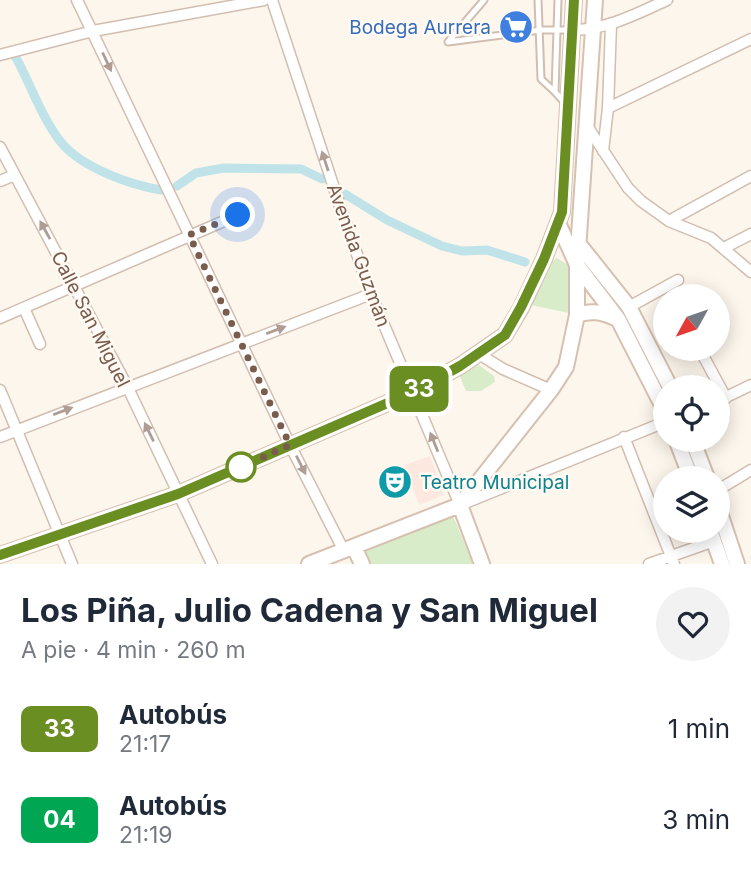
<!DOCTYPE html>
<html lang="es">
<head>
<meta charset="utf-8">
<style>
	body { margin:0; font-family:Inter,sans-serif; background:#f2f2f3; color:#1f2937; height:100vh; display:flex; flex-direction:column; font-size:26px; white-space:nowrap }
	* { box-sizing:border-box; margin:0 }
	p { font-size:23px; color:#747a83 }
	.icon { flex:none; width:38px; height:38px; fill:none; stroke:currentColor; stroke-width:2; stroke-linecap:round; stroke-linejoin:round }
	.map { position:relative; height:564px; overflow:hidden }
	.side { display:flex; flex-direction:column; background:#fff; flex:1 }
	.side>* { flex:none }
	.badge { padding:0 14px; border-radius:10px; font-size:24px; line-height:46px }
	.needle { width:46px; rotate:230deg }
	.tools { position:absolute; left:653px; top:284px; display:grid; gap:14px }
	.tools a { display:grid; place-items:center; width:77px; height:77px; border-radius:50%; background:#fff; box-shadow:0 4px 18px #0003; font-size:35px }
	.you { position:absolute; width:35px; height:35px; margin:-18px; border:5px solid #fff; border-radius:50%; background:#1a73e8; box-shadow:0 0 0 10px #1a73e833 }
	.map>.badge { position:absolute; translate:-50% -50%; box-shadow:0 0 0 4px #fff }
	.round { display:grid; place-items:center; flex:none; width:74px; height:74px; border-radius:37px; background:#f2f2f3 }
	.overview { display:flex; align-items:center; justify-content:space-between; height:119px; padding:0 21px }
	h1 { font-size:33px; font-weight:700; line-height:52px }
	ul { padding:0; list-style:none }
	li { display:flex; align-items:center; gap:21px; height:91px; padding:0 21px }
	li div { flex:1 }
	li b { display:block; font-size:26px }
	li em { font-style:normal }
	li .badge { min-width:77px; font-weight:700; text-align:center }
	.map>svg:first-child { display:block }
</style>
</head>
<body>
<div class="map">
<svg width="751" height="564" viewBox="0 0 751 564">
	<rect width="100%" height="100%" fill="#fdf6ec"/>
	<path fill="#fde8e0" d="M 430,456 L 444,495 L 419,505 L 405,465 Z"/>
	<path fill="#d8ecc9" d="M 557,258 L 571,267 L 572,287 L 569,313 L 526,304 L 544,267 Z
		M 476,363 L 494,376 L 495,382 L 481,391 L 466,391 L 458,372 Z
		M 451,511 L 473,564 L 367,564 L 359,547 Z"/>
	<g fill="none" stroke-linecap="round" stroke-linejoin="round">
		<path stroke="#bfe3e8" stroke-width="9" d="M 14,54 C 30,82 40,115 60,141 C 80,167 130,185 161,190
			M 177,186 L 196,173 L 224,168 L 301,169 L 322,179
			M 345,194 L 387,220 L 442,246 L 462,251 L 487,250 L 525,262"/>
		<g stroke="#d1beb0" stroke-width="9">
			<path id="lane" d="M 484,0 L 448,42 L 541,30 L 570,30
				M 538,0 L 541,79 L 555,92
				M 558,0 L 555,92 L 564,102"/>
		</g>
		<g stroke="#d1beb0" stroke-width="13">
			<path id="street" d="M 77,0 L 290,445 L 344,551
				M 272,0 L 339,203 L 371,294 L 460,505 L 665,422
				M 574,30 C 608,29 636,14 667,0
				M 0,55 L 93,31 L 264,0
				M 608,108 L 751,39
				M 587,126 L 628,188 L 641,201 L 669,221 L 711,238 L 751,272
				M 0,147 L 127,386 L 212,564
				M 603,151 L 608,108 L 611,25
				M 0,181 L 15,175
				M 669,221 L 751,176
				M 724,248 L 751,234
				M 629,307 L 678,280
				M 24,308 L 40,344
				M 0,318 L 238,215
				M 699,348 L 726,398
				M 479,354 L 503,369 L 551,390
				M 0,390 L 72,564
				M 718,401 L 751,385
				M 0,437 L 371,294
				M 624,437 L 674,564
				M 718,490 L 751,470
				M 649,564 L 714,541"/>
		</g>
		<g stroke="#d6c0b0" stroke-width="18">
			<path id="secondary" d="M 559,225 L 577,265 L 618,319 L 665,411
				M 578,243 L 629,307 L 670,387
				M 577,315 C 592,310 601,312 615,318
				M 676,439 L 691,478
				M 692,439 L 707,478
				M 460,505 L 482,564
				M 718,507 L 737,564
				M 710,530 L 722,564
				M 354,547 L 362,564
				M 0,555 L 178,494 L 413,392 L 460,366 L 505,335 L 521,308 L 544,259 L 562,212 L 574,0
				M 309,564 L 460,505 L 551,390 L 566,367 L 577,315 L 577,265 L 595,0"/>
		</g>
		<use href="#lane" stroke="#fff" stroke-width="5"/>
		<use href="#street" stroke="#fff" stroke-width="10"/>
		<use href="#secondary" stroke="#fff" stroke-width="14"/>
	</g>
	<defs><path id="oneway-solid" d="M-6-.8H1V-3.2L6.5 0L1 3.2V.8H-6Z" transform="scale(1.75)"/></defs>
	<g fill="#af9d94">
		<use href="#oneway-solid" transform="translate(107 62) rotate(65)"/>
		<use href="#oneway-solid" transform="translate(325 161) rotate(-108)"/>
		<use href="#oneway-solid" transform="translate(45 230) rotate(-119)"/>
		<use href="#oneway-solid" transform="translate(276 330) rotate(-21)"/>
		<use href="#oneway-solid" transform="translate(63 411) rotate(-21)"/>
		<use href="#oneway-solid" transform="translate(149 432) rotate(-116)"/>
		<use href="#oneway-solid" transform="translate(434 442) rotate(-112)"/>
		<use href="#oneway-solid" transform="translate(301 465) rotate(63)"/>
	</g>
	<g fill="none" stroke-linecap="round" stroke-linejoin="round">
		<g stroke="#fff" stroke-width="16">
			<path id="line" d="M 0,555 L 178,494 L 413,392 L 460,366 L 505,335 L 521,307 L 544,259 L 562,212 L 574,0"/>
		</g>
		<use href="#line" stroke="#6b8e23" stroke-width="10"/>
		<path stroke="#7a5c4d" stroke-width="7" stroke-dasharray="0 12.6" d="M 238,215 L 189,235 L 290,445 L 241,467"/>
	</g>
	<defs>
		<g id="supermarket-disc" transform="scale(1.75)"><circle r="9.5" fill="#3f7fe0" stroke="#fffaf3"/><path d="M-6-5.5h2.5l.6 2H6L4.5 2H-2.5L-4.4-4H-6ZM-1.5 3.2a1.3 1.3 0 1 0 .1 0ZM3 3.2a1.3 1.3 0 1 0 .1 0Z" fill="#fff"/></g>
		<g id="theatre-disc" transform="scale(1.75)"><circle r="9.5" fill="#0f9aa8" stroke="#fffaf3"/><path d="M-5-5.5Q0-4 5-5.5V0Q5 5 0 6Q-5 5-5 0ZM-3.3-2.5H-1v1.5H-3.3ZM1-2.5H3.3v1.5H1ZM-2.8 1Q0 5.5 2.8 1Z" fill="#fff"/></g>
	</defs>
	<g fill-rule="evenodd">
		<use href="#supermarket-disc" x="516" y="27"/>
		<use href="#theatre-disc" x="395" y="482"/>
	</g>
	<circle fill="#fff" stroke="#6b8e23" stroke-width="3.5" cx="241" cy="467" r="14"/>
	<g text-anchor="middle" stroke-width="5" stroke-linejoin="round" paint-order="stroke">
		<g font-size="19" fill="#366cbe" stroke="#fffaf3" text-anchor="end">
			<text x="491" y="34">Bodega Aurrera</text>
		</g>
		<g font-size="19" fill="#7a5c4d" stroke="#fffaf3">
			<text transform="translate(359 255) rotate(70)" y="7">Avenida Guzmán</text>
			<text transform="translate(91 319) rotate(63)" y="7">Calle San Miguel</text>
		</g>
		<g font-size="19" fill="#0d838f" stroke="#fffaf3" text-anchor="start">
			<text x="420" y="489">Teatro Municipal</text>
		</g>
	</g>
</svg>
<div class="tools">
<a><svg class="needle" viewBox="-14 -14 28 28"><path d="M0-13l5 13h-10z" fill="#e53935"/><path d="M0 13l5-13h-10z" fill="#747a83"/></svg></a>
<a><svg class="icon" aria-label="locate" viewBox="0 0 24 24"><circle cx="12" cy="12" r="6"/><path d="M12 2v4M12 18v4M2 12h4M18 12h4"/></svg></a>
<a><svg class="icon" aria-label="layers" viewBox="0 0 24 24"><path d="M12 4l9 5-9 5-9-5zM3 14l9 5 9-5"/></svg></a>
</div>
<div class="you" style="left:238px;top:215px"></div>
<b class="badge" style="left:419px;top:389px;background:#6b8e23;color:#fff">33</b>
</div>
<section class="side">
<div class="overview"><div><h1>Los Piña, Julio Cadena y San Miguel</h1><p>A pie · 4 min · 260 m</p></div><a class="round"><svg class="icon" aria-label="heart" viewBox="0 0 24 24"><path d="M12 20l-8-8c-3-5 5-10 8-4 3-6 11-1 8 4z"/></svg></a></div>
<ul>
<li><span class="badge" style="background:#6b8e23;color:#fff">33</span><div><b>Autobús</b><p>21:17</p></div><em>1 min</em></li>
<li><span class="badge" style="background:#00a651;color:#fff">04</span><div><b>Autobús</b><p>21:19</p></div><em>3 min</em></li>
</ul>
</section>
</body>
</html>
